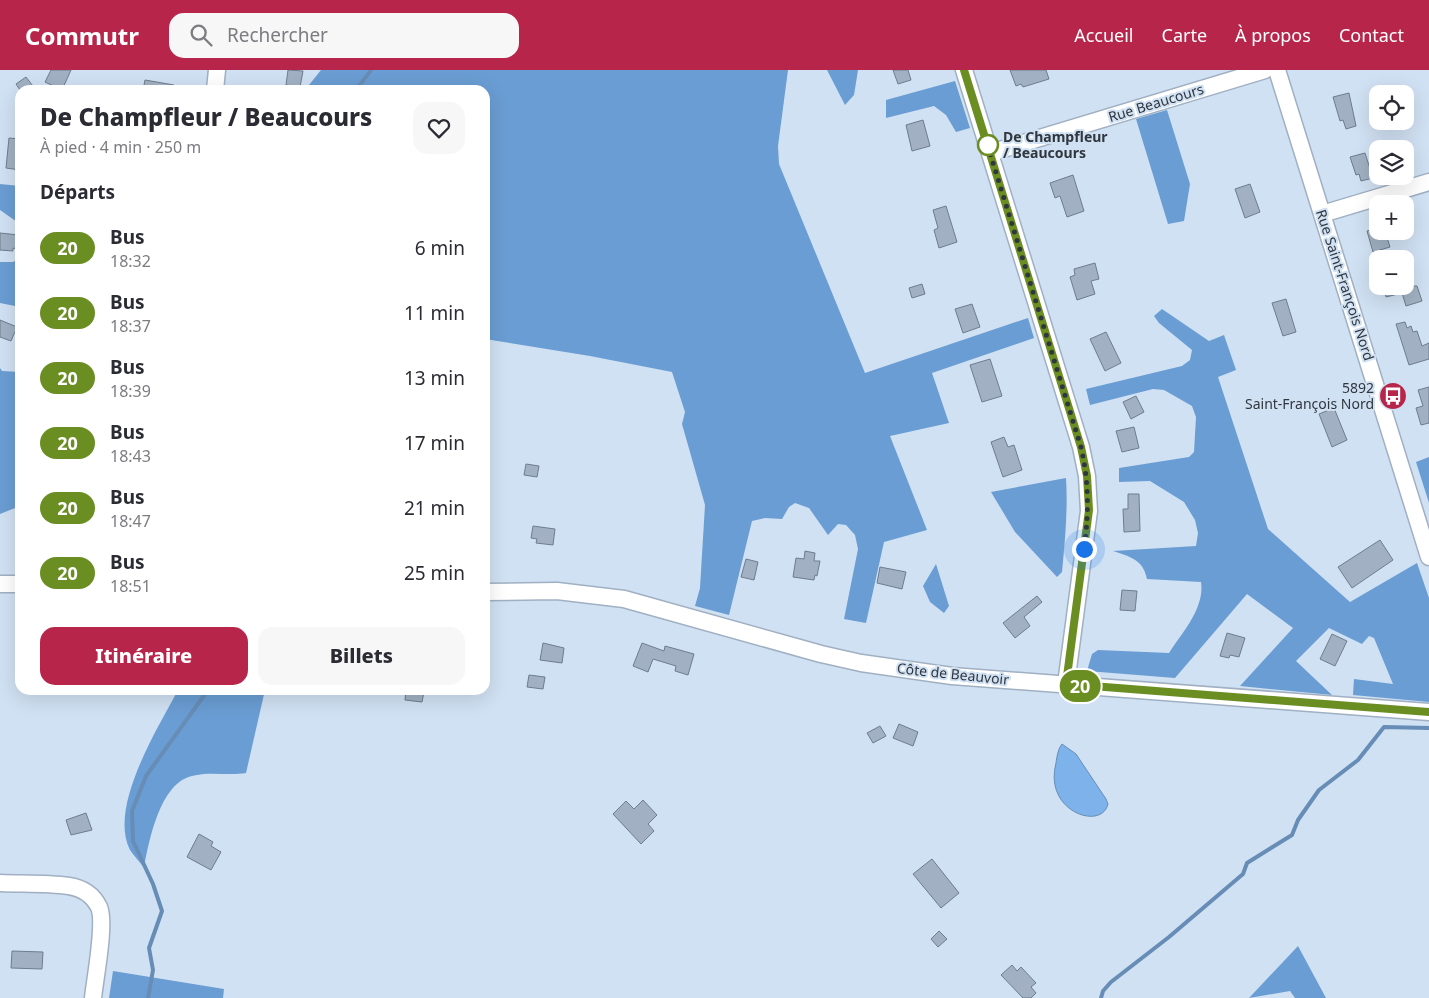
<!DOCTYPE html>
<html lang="fr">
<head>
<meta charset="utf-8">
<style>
	body { margin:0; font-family:"Noto Sans",sans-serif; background:#f7f7f7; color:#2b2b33; height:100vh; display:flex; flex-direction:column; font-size:19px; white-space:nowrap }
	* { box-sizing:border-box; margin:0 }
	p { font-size:16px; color:#7c7c81 }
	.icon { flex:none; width:28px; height:28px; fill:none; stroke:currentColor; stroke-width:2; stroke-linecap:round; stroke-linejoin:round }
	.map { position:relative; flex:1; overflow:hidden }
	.details { position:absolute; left:15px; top:15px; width:475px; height:610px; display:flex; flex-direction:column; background:#fff; border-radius:15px; box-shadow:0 5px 20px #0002 }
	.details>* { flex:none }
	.badge { padding:0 10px; border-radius:16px; font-size:18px; line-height:32px }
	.controls { position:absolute; left:1369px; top:15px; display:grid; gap:10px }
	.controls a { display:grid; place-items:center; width:45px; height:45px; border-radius:10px; background:#fff; box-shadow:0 5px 20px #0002; font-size:25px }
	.you { position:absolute; width:25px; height:25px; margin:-12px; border:4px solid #fff; border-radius:50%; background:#1a73e8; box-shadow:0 0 0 8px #1a73e833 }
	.map>.badge { position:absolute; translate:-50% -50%; box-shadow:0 0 0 2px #fff }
	h2 { padding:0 25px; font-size:19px; line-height:45px }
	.round { display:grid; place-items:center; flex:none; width:52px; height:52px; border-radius:15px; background:#f7f7f7 }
	.summary { display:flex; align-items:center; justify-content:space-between; height:85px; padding:0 25px }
	h1 { font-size:24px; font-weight:800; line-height:38px }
	.action { display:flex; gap:10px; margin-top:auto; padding:10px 25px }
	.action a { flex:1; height:58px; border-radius:15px; background:#b7264a; color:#fff; font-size:20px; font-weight:800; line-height:58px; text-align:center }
	.action a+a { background:#f7f7f7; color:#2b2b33 }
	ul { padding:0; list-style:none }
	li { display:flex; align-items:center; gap:15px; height:65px; padding:0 25px }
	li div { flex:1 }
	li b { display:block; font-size:19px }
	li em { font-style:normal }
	li .badge { min-width:55px; font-weight:700; text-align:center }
	header { display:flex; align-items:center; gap:30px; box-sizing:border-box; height:70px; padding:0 25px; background:#b7264a; color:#fff }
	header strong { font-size:24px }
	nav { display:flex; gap:28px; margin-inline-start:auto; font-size:18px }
	.search { width:350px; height:45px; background:#f7f7f7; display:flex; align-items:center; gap:12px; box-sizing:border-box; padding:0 18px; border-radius:15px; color:#7c7c81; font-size:19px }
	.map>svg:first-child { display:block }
</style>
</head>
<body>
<header>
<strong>Commutr</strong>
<div class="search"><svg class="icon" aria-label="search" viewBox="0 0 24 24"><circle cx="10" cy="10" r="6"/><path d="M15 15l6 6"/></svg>Rechercher</div>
<nav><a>Accueil</a><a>Carte</a><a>À propos</a><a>Contact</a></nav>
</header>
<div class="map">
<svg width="1429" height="928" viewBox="0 0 1429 928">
	<rect width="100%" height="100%" fill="#d0e1f3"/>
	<path fill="#6a9dd3" d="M 321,0 L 788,0 L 778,76 L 779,94 L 865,303 L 1028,248 L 1034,268 L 932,303 L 949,353 L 890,366 L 927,460 L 884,472 L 866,553 L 844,549 L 858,479 L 855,465 L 846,455 L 838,454 L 828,465 L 809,438 L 795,433 L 789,437 L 782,449 L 765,448 L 752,451 L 729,545 L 695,536 L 700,518 L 705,435 L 682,354 L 685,342 L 672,302 L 590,286 L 485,269 L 485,20 L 305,20 Z
		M 827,0 L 858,0 L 854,25 L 845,35 Z
		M 955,11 L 970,58 L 956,62 L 946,45 L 934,36 L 886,48 L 886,30 Z
		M 1167,40 L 1190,114 L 1184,151 L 1168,154 L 1136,49 Z
		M 0,114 L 20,116 L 20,154 L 0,140 Z
		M 20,188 L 20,242 L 15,236 L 0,233 L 0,192 L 13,192 Z
		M 1162,239 L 1209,271 L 1224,265 L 1236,300 L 1218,307 L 1268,459 L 1350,532 L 1417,493 L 1429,528 L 1429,632 L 1353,625 L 1354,609 L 1393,614 L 1374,568 L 1369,566 L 1362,574 L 1329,558 L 1296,591 L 1332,625 L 1240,616 L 1293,558 L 1247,524 L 1175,608 L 1087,601 L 1092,584 L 1098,580 L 1169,583 C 1182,563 1205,538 1201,512 L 1147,509 C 1143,489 1130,487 1113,481 L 1196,476 L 1198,463 L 1195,450 L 1184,432 L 1150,411 L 1119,412 L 1119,398 L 1189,387 L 1194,382 L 1196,347 L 1192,336 L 1164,320 L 1153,319 L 1090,335 L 1086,319 L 1182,296 L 1190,290 L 1192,280 L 1159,253 L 1154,246 Z
		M 0,298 L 2,301 L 20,302 L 20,436 L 0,444 Z
		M 1429,387 L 1429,433 L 1416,392 Z
		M 1066,408 C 1068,440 1065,471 1062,502 L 1057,507 L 1015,462 L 991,422 Z
		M 936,494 L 949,536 L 944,543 L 930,532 L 923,516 Z
		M 178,620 L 265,620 L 246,703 C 228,706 209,701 192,706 C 160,713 149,771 144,798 C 140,792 134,786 130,780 C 108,737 158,658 178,620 Z
		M 1298,876 L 1326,928 L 1295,928 L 1290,921 L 1249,928 Z
		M 113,901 L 224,919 L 223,928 L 109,928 Z"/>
	<path fill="#7eb2ea" stroke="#678db6" d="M 1062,674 L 1076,684 L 1106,729 L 1108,734 C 1102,761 1043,742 1056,693 C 1057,686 1058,679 1062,674 Z"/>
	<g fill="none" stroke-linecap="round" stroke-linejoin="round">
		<path stroke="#678db6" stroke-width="4" d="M 356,20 L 371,0
			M 148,928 L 153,900 L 149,878 L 162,841 L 153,814 L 133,771 L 132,741 L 146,706 L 208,620
			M 1101,928 L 1103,921 L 1111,912 L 1169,867 L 1243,804 L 1247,793 L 1292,765 L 1298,750 L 1319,720 L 1358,690 L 1384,657 L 1429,658"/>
	</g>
	<path fill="#a1b1c3" stroke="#6e7d8e" d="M 51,0 L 71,0 L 62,20 L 45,12 Z
		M 288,0 L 303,1 L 300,17 L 286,15 Z
		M 893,0 L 908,0 L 911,10 L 898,14 Z
		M 1010,0 L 1046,0 L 1049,9 L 1023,17 L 1021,14 L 1016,16 Z
		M 26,7 L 36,20 L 20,20 L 16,14 Z
		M 145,10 L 174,15 L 173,20 L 143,20 Z
		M 1349,23 L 1356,56 L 1346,59 L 1343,50 L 1340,51 L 1333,27 Z
		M 923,50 L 930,76 L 912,81 L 906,55 Z
		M 9,68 L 20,69 L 20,100 L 6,98 Z
		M 1365,83 L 1373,108 L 1361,111 L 1359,104 L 1356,105 L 1350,87 Z
		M 1073,105 L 1084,141 L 1067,147 L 1060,126 L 1055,128 L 1050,113 Z
		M 1250,114 L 1260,142 L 1245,148 L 1235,119 Z
		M 946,136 L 957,172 L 939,178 L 934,160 L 938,158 L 933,140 Z
		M 1378,157 L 1378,161 L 1385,161 L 1390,177 L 1373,182 L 1367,161 Z
		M 0,163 L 19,165 L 17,179 L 13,178 L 13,181 L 0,180 Z
		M 1095,193 L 1099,209 L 1091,211 L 1095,224 L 1077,230 L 1070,207 L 1075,205 L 1074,199 Z
		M 922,214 L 925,224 L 912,228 L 909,218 Z
		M 1383,216 L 1417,216 L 1422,231 L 1406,236 L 1402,223 L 1386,227 Z
		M 1286,229 L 1296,262 L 1283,266 L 1272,233 Z
		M 972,234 L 980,257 L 963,263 L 955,239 Z
		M 0,250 L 17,257 L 11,271 L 0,267 Z
		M 1405,252 L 1407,258 L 1411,256 L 1413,262 L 1417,261 L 1422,276 L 1429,273 L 1429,289 L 1409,295 L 1396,254 Z
		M 1106,262 L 1121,293 L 1105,301 L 1090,269 Z
		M 990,289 L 1002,326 L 982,332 L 970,295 Z
		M 1429,317 L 1429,353 L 1421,355 L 1416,338 L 1423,336 L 1418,320 Z
		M 1136,326 L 1144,342 L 1131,349 L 1123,332 Z
		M 1334,338 L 1347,370 L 1332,377 L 1319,344 Z
		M 1134,357 L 1139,378 L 1122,382 L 1116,361 Z
		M 1004,367 L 1008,377 L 1014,375 L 1022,400 L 1003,407 L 991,372 Z
		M 526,394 L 539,396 L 537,407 L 524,405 Z
		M 1128,424 L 1139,424 L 1140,461 L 1124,462 L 1123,439 L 1128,439 Z
		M 533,456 L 555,459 L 553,475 L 536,473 L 537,469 L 531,468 Z
		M 1380,470 L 1393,490 L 1352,518 L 1338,497 Z
		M 805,481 L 815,483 L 814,491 L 820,491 L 817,506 L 815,505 L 814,510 L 793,507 L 796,488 L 804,489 Z
		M 746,489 L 758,492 L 754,510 L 741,507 Z
		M 880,497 L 906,502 L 902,519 L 877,513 Z
		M 1122,520 L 1137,521 L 1135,541 L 1120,540 Z
		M 1037,526 L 1042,532 L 1024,547 L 1030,556 L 1015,568 L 1003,553 Z
		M 1227,563 L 1245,568 L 1239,587 L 1230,585 L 1229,588 L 1220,586 Z
		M 1332,564 L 1347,571 L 1335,596 L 1320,589 Z
		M 543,573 L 564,578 L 562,593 L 540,590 Z
		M 642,573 L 664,581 L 665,576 L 694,584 L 688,605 L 675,601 L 676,596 L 653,589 L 648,602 L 633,596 Z
		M 529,605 L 545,607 L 543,619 L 527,617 Z
		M 406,620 L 424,622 L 422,632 L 405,630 Z
		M 899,654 L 918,662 L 913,676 L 893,668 Z
		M 880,656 L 886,666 L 873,673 L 867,663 Z
		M 643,730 L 657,745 L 648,754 L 654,761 L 641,774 L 613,744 L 626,731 L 634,739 Z
		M 86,743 L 92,760 L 71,765 L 66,750 Z
		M 199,764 L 213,772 L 211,776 L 221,782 L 211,800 L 187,787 Z
		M 932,789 L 959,823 L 941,838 L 913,804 Z
		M 939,861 L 947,869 L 938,877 L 931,869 Z
		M 12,881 L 43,882 L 42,899 L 11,898 Z
		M 1012,895 L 1017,901 L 1021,897 L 1036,913 L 1031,917 L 1036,923 L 1031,928 L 1023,928 L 1001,905 Z"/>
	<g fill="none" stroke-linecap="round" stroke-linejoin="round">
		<g stroke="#a0b0c2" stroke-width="19">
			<path id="minor" d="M 964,0 L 1081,377 L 1087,406 L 1089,441 L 1066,614
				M 1277,0 L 1429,487
				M 215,20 L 217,0
				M 990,83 L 1265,0
				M 1322,144 L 1429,112
				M 0,514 L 20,514
				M 485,522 L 557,521 L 624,529 L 821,584 L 861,593 L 952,606 L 1429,642
				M 0,813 C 23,814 46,813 69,816 C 82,818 93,825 99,837 C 106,853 95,908 93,928"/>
		</g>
		<use href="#minor" stroke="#fff" stroke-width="16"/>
	</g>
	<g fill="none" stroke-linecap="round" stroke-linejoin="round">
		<g stroke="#fff" stroke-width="11">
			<path id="line" d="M 964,0 L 1081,377 L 1087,406 L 1089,440 L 1066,614 L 1429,642"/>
		</g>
		<use href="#line" stroke="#6b8e23" stroke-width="8"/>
		<path stroke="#30363d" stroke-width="5" stroke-dasharray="0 9" d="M 988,75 L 985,67 L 1081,377 C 1089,412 1089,443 1084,479"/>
	</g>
	<defs>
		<g id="bus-disc" transform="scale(1.4375)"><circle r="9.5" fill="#b7264a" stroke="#d0e1f3"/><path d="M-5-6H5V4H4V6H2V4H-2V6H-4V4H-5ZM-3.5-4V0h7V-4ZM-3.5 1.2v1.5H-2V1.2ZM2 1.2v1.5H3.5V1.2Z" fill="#fff"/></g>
	</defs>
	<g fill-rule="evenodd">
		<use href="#bus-disc" x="1393" y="326"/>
	</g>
	<circle fill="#fff" stroke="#6b8e23" stroke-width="2.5" cx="988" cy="75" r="10"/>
	<g text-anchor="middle" stroke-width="4" stroke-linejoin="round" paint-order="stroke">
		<g font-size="14" fill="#30363d" stroke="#d0e1f3">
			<text transform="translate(1156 33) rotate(-17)" y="5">Rue Beaucours</text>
			<text transform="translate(1345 215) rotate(72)" y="5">Rue Saint-François Nord</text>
			<text transform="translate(953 604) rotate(6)" y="5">Côte de Beauvoir</text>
		</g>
		<g font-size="14" font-weight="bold" fill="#30363d" stroke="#d0e1f3" text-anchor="start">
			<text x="1003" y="72">De Champfleur<tspan x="1003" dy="16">/ Beaucours</tspan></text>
		</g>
		<g font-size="14" fill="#30363d" stroke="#d0e1f3" text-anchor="end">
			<text x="1374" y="323">5892<tspan x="1374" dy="16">Saint-François Nord</tspan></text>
		</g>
	</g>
</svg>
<div class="controls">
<a><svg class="icon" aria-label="locate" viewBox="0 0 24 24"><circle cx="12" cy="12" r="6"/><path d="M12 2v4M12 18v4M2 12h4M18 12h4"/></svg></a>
<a><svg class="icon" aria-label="layers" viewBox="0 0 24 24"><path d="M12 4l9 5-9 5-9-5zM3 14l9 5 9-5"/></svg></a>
<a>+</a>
<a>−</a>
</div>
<div class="you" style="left:1084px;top:479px"></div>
<b class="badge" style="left:1080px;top:616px;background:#6b8e23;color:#fff">20</b>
<section class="details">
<div class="summary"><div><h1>De Champfleur / Beaucours</h1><p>À pied · 4 min · 250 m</p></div><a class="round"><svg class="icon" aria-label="heart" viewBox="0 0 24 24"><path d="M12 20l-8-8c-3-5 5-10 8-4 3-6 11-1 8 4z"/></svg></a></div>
<h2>Départs</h2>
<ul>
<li><span class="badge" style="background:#6b8e23;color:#fff">20</span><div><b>Bus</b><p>18:32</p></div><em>6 min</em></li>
<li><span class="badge" style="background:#6b8e23;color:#fff">20</span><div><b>Bus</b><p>18:37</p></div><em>11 min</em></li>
<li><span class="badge" style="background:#6b8e23;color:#fff">20</span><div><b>Bus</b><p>18:39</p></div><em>13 min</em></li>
<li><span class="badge" style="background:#6b8e23;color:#fff">20</span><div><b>Bus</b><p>18:43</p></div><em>17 min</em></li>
<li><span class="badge" style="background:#6b8e23;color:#fff">20</span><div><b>Bus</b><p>18:47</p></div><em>21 min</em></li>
<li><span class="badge" style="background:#6b8e23;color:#fff">20</span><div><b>Bus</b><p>18:51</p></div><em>25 min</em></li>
</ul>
<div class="action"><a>Itinéraire</a><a>Billets</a></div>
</section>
</div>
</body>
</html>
